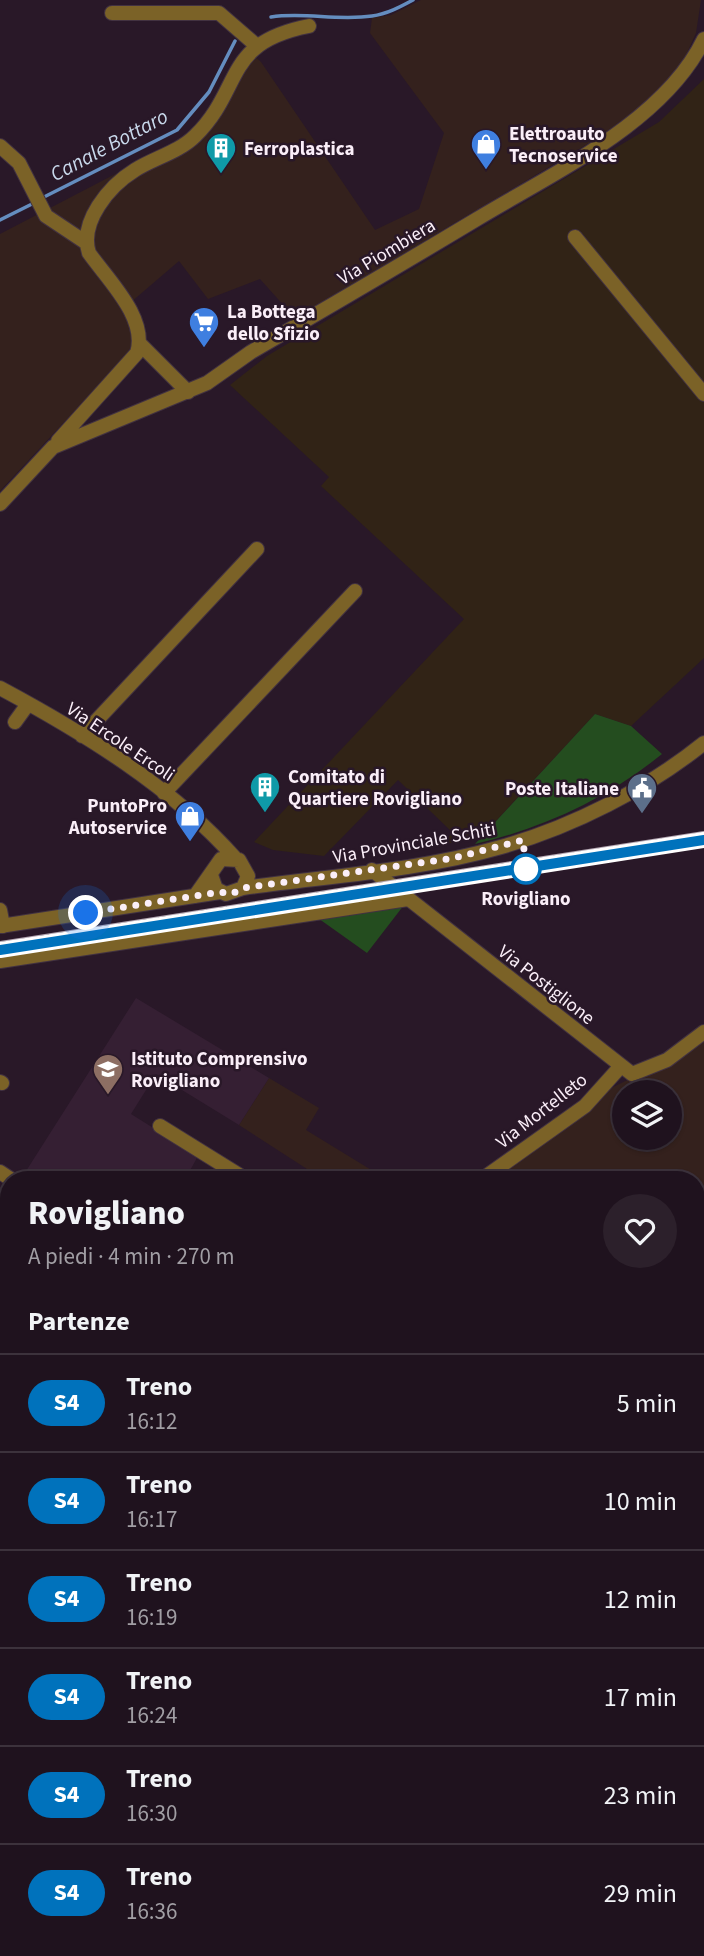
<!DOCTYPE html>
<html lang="it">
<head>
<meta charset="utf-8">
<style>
	body { margin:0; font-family:"Source Sans 3",sans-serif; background:#2c202b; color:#f1f3f6; height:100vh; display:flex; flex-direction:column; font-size:26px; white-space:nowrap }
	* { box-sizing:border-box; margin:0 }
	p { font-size:23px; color:#a19ea4 }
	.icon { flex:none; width:38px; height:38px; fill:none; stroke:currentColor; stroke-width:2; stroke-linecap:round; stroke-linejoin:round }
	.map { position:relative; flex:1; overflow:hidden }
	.sheet { position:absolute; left:0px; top:1171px; width:705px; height:786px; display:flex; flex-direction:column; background:#1f121e; border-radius:28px 28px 0 0; box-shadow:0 2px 5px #0004,0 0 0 2px #3c323c }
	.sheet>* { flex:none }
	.badge { padding:0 14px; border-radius:23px; font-size:24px; line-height:46px }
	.controls { position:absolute; left:612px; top:1080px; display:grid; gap:14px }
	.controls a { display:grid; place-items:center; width:70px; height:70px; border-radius:50%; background:#1f121e; box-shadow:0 2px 5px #0004,0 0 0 2px #3c323c; font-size:35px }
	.you { position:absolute; width:35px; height:35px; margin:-18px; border:5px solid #fff; border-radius:50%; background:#1a73e8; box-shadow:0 0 0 10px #1a73e833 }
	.map>.badge { position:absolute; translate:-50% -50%; box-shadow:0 0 0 4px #fff }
	h2 { padding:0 28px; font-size:26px; line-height:63px }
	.round { display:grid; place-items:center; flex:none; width:74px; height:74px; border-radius:37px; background:#2c202b }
	.headline { display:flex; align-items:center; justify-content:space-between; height:119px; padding:0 28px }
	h1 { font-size:33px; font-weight:800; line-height:52px }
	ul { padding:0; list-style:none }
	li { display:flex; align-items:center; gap:21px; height:98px; padding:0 28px; border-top:2px solid #3c323c }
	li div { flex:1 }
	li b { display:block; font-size:26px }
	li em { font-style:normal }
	li .badge { min-width:77px; font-weight:700; text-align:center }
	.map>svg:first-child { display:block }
</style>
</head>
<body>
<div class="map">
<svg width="704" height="1956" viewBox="0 0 704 1956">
	<rect width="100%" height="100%" fill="#291828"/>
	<path fill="#34211d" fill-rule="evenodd" d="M 421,0 L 701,0 L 696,33 L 683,62 L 649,100 L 603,135 L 295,318 L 260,279 L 208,299 L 179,261 L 130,303 L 135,339 L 126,356 L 0,491 L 0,234 L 173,144 L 196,127 L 245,47 L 261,62 L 375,230 L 419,209 L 444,133 L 370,33 L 372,18 L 391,15 Z
		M 704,1036 L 704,1488 L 697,1493 L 696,1180 L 506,1180 L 499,1171 L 607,1090 L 673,1058 ZM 625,1092 L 670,1092 L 670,1138 L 625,1138 Z
		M 269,1078 L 319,1108 L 306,1130 L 386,1179 L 301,1179 L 307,1169 L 239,1125 Z
		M 0,1580 L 9,1588 L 9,1872 L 0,1882 Z"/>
	<path fill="#312316" d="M 704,79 L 704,658 L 631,726 L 595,714 L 481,837 L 445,844 L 452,832 L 398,780 L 324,856 L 273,850 L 254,842 L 464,619 L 321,486 L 329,477 L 230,385 L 267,356 L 659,122 Z
		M 9,1481 L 9,1588 L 0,1580 L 0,1491 Z"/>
	<path fill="#351f33" d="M 136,998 L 269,1078 L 239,1125 L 156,1074 L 131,1114 L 198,1156 L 188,1174 L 196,1179 L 21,1179 Z"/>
	<path fill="#244d1f" d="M 595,714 L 631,726 L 662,754 C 608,798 544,828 475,844 Z
		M 404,905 L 367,953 L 315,916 Z
		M 0,1319 L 9,1325 L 9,1463 L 0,1473 Z
		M 0,1622 L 9,1627 L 9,1695 L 0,1687 Z
		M 39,1948 L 149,1948 L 143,1956 L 37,1956 Z"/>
	<path fill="#2e2605" d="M 172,1948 L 233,1948 L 235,1956 L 164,1956 Z"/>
	<path fill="#2464a7" stroke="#648dbf" stroke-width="2" d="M 704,1533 L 704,1956 L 371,1956 L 374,1948 L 696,1948 L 696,1539 Z"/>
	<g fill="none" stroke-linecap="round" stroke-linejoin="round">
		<path stroke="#648dbf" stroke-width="3.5" d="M 271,17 C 304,12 338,21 372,16 C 387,14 400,7 413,0
			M 42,198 L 177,130 L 209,92 L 235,41
			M 0,220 L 36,202"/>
		<g stroke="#423241" stroke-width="16">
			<path id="minor" d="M 112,13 L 219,13 L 257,46
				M 0,146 L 19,163 L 46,216 L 85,242
				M 575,237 L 704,394
				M 140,344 L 188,392
				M 58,441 L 137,353 C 148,318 108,280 89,253 C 79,222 109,186 135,170 C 154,158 179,152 195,136 C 244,88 222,43 309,26
				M 0,504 L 53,447 L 207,383 L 251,352 C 327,308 402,264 477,219 C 553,173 664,122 704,39
				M 0,688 C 84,733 172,787 235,858
				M 15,722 L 28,704
				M 82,736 L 257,549
				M 164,793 L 355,591
				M 372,870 L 632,1074 L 667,1060 L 704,1032
				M 243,888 C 328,876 418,871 501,847 C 572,827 647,789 704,743
				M 195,896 L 221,859 L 239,860 L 248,876 L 243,888 L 226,894 L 216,889 L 211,875
				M 0,910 L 3,926
				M 0,926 L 220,892
				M 0,961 L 408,899
				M 0,1082 L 2,1083
				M 160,1126 L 247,1180
				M 0,1172 L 12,1180
				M 481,1180 L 585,1106 L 621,1066
				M 0,1481 L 9,1471
				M 0,1606 L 9,1614
				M 0,1711 L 9,1720"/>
		</g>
		<use href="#minor" stroke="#7b6227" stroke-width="14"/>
		<g stroke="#b1a4b0" stroke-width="6">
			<path id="rail" d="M 0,944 L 704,834"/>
		</g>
		<use href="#rail" stroke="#291828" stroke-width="3.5" stroke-dasharray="10" stroke-linecap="butt"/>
	</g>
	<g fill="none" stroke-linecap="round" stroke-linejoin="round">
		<g stroke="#fff" stroke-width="16">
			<path id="line" d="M 0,950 L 704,840"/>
		</g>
		<use href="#line" stroke="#0072bc" stroke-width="10"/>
		<path stroke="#faeef8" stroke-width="7" stroke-dasharray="0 12.6" d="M 86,913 L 220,892 L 232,894 L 243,888 L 454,858 L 523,840 L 526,869"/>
	</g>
	<defs>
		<g id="shop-pin" transform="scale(1.575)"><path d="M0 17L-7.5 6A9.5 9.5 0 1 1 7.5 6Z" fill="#3f7fe0" stroke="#291828"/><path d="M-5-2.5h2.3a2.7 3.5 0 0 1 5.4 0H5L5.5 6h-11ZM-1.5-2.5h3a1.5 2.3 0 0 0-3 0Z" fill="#fff"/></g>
		<g id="building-pin" transform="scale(1.575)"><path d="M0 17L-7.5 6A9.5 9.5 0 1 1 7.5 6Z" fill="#0f9aa8" stroke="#291828"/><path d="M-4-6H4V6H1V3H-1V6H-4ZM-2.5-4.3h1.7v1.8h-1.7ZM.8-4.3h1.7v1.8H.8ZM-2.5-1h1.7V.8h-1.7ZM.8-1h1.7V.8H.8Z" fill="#fff"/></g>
		<g id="supermarket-pin" transform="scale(1.575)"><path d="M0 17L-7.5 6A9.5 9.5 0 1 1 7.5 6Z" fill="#3f7fe0" stroke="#291828"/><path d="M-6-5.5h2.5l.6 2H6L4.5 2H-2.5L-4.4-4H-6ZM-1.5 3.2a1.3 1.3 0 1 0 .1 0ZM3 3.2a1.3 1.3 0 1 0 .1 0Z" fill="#fff"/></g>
		<g id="civic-pin" transform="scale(1.575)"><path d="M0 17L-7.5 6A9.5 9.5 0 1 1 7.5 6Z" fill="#5c6f8a" stroke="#291828"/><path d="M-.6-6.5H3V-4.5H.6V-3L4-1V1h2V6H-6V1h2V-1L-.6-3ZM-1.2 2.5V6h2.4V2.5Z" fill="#fff"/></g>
		<g id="school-pin" transform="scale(1.575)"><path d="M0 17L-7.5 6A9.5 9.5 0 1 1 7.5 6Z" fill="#8d6e63" stroke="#291828"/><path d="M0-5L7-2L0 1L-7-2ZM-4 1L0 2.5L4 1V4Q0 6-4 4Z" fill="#fff"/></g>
	</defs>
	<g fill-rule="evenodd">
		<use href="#shop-pin" x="486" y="144"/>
		<use href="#building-pin" x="221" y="148"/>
		<use href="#supermarket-pin" x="204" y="322"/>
		<use href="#building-pin" x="265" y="787"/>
		<use href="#civic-pin" x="642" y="788"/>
		<use href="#shop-pin" x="190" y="816"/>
		<use href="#school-pin" x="108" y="1069"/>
	</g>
	<circle fill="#fff" stroke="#0072bc" stroke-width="3.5" cx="526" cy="869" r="14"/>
	<g text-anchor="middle" stroke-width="5" stroke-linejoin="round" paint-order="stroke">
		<g font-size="19" font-weight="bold" fill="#faeef8" stroke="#291828" text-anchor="start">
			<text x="509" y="140">Elettroauto<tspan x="509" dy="22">Tecnoservice</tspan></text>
			<text x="244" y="155">Ferroplastica</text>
			<text x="227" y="318">La Bottega<tspan x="227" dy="22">dello Sfizio</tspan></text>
			<text x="288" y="783">Comitato di<tspan x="288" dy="22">Quartiere Rovigliano</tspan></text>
			<text x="619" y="795" text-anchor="end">Poste Italiane</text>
			<text x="167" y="812" text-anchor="end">PuntoPro<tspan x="167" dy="22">Autoservice</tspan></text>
			<text x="131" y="1065">Istituto Comprensivo<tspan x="131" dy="22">Rovigliano</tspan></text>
		</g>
		<g font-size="19" fill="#faeef8" stroke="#291828">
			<text transform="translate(386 251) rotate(-31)" y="7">Via Piombiera</text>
			<text transform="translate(121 741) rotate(34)" y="7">Via Ercole Ercoli</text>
			<text transform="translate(414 842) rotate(-10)" y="7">Via Provinciale Schiti</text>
			<text transform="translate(547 984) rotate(38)" y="7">Via Postiglione</text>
			<text transform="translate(541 1110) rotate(-38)" y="7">Via Mortelleto</text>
		</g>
		<g font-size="19" font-weight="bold" fill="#faeef8" stroke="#291828">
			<text x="526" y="905">Rovigliano</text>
		</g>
		<g font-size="21" font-style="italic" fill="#c9d9ec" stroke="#291828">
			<text transform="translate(109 145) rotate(-28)" y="7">Canale Bottaro</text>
		</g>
	</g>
</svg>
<div class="controls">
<a><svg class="icon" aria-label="layers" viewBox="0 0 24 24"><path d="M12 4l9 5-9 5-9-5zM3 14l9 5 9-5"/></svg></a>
</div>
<div class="you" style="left:86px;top:913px"></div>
<section class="sheet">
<div class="headline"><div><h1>Rovigliano</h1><p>A piedi · 4 min · 270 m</p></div><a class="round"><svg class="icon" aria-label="heart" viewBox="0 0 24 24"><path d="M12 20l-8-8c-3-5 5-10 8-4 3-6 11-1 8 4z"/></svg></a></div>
<h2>Partenze</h2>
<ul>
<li><span class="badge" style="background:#0072bc;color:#fff">S4</span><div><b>Treno</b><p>16:12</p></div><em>5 min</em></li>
<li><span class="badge" style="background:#0072bc;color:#fff">S4</span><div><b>Treno</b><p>16:17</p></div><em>10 min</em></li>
<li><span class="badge" style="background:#0072bc;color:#fff">S4</span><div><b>Treno</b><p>16:19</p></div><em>12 min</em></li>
<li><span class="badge" style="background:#0072bc;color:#fff">S4</span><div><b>Treno</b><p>16:24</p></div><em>17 min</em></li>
<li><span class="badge" style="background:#0072bc;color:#fff">S4</span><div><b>Treno</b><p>16:30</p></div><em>23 min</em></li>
<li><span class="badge" style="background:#0072bc;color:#fff">S4</span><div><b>Treno</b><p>16:36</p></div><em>29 min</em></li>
</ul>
</section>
</div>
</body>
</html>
